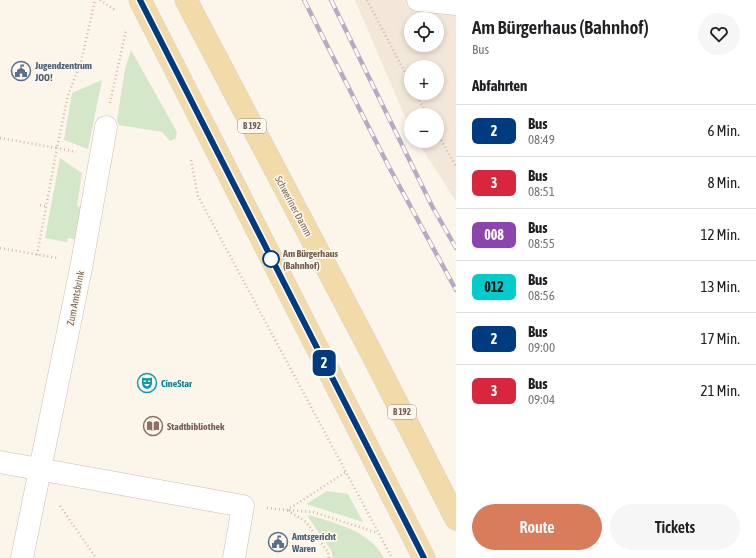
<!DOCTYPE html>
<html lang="de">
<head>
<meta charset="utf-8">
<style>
	body { margin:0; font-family:"Asap Condensed",sans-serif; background:#f6f6f6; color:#202124; height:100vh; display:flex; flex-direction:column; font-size:15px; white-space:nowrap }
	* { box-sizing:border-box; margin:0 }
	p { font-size:13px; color:#757577 }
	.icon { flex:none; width:22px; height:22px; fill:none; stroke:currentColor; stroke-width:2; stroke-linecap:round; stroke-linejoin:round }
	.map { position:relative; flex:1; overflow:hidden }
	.panel { display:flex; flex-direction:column; background:#fff; width:300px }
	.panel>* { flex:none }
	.badge { padding:0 8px; border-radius:6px; font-size:14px; line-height:26px }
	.tools { position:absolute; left:404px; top:12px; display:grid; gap:8px }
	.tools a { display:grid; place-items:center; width:40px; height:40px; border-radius:50%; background:#fff; box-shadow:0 2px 6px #0003; font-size:20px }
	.map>.badge { position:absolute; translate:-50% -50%; box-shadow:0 0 0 2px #fff }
	h2 { padding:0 16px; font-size:15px; line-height:36px }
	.round { display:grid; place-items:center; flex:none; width:42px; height:42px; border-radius:21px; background:#f6f6f6 }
	.head { display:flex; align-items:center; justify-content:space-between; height:68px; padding:0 16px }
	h1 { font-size:19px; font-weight:600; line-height:30px }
	.action { display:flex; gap:8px; margin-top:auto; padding:8px 16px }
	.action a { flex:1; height:46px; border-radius:24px; background:#d87c5c; color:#fff; font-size:16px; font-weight:600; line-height:46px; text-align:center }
	.action a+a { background:#f6f6f6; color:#202124 }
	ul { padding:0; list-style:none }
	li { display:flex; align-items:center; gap:12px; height:52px; padding:0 16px; border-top:1px solid #e0e0e0 }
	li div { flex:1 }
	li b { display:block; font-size:15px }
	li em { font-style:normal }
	li .badge { min-width:44px; font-weight:700; text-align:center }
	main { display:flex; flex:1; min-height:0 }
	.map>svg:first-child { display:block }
</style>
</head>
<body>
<main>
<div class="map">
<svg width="456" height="558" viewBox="0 0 456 558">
	<rect width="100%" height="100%" fill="#fbf5ea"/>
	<path fill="#f2e7d9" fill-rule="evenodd" d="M 355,0 L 456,0 L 456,201 L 417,141 L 437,141 L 437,115 L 411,115 L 411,131 ZM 411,19 L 437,19 L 437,45 L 411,45 ZM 411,67 L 437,67 L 437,93 L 411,93 Z"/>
	<path fill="#d5e7c9" d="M 131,50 L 177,132 L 176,138 L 170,141 L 162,132 L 119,125 L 117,120 L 125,69 Z
		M 102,80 L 88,149 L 64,140 L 72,93 Z
		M 60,158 L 82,173 L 77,206 L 82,207 L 77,240 L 68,238 L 67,242 L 45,238 Z
		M 327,491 L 348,494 L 363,522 L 306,504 Z
		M 309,515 C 337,524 369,530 384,558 L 333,558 L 331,550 L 308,517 Z"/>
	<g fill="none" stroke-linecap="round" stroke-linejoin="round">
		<g stroke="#ccbdb1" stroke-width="23">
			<path id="minor" d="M 418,0 L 456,4
				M 0,462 L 243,506 L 234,558
				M 22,558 L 82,263 L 106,127"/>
		</g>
		<g stroke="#d8d2ce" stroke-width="23">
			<path id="primary" d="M 140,0 L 424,558
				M 186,0 L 371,352 L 456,519"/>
		</g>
		<path stroke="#d3baa7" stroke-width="2.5" stroke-dasharray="1 3" stroke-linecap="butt" d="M 100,0 L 115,10
			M 367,0 L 411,84
			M 416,93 L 427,115
			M 110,103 L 126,30
			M 437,133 L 456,166
			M 0,138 L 57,148 L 68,95 L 81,62 L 95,0
			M 191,160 L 198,196 L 392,558
			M 40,205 L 46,206
			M 0,248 L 57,258
			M 37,255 L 57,148 L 76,152
			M 60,506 L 96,558
			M 267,508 L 287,510 L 346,472
			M 329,558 L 328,552 L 306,522 L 287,510 L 313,512 L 378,533"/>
		<use href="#minor" stroke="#fff" stroke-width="22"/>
		<use href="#primary" stroke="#f2daa9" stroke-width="22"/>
		<g stroke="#b8a9c4" stroke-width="4.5">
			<path id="rail" d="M 304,0 L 389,167 L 456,290
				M 331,0 L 432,206 L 456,248"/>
		</g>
		<use href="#rail" stroke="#fdf9f0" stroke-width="3" stroke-dasharray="9" stroke-linecap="butt"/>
	</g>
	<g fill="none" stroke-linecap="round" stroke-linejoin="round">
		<g stroke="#fff" stroke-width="9">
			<path id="line" d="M 140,0 L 424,558"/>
		</g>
		<use href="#line" stroke="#003b80" stroke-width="6"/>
	</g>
	<defs>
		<g id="civic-ring" transform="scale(1)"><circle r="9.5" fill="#fdf9f0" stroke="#5c6f8a" stroke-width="1.5"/><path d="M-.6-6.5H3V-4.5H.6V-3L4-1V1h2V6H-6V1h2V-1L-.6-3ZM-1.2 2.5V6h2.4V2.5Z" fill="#5c6f8a"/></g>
		<g id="theatre-ring" transform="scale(1)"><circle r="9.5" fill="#fdf9f0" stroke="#0f9aa8" stroke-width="1.5"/><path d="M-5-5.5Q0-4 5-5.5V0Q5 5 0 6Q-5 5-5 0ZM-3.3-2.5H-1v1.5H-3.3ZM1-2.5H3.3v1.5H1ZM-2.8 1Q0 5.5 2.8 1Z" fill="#0f9aa8"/></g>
		<g id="library-ring" transform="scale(1)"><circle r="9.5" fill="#fdf9f0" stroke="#8d6e63" stroke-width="1.5"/><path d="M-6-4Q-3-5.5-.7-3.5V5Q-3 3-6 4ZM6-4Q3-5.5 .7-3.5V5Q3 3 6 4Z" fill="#8d6e63"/></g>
	</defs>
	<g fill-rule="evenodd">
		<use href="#civic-ring" x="21" y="71"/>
		<use href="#theatre-ring" x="147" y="383"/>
		<use href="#library-ring" x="153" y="426"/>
		<use href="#civic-ring" x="278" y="542"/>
	</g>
	<circle fill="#fff" stroke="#003b80" stroke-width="2" cx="271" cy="259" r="8"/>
	<g text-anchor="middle" stroke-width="3.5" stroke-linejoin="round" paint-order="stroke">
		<g fill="#fdf9f0" stroke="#9c8c80" stroke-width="1">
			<rect x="238" y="119" width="28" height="14" rx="3"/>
			<rect x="388" y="405" width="28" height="14" rx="3"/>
		</g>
		<g font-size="9" font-weight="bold" fill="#735e50">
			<text x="252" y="129">B 192</text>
			<text x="402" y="415">B 192</text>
		</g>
		<g font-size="10" font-weight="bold" fill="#4e5e75" stroke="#fdf9f0" text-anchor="start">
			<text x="35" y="69">Jugendzentrum<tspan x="35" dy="12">JOO!</tspan></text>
			<text x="292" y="540">Amtsgericht<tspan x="292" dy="12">Waren</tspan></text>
		</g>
		<g font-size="10" fill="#735e50" stroke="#fdf9f0">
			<text transform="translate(294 206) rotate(62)" y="4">Schweriner Damm</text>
			<text transform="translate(75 298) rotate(-79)" y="4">Zum Amtsbrink</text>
		</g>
		<g font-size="10" font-weight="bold" fill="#735e50" stroke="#fdf9f0" text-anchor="start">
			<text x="283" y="257">Am Bürgerhaus<tspan x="283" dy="12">(Bahnhof)</tspan></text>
		</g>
		<g font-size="10" font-weight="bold" fill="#0d838f" stroke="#fdf9f0" text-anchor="start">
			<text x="161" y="387">CineStar</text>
		</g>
		<g font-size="10" font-weight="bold" fill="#785e54" stroke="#fdf9f0" text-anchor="start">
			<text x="167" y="430">Stadtbibliothek</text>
		</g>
	</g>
</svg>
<div class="tools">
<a><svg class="icon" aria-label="locate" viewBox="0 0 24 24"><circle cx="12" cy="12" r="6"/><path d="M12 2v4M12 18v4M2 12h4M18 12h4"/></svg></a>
<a>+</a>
<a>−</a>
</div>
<b class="badge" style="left:324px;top:363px;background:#003b80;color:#fff">2</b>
</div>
<section class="panel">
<div class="head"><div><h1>Am Bürgerhaus (Bahnhof)</h1><p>Bus</p></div><a class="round"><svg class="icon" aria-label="heart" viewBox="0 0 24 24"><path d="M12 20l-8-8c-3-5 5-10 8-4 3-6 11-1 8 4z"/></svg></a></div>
<h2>Abfahrten</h2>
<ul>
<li><span class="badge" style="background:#003b80;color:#fff">2</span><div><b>Bus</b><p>08:49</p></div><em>6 Min.</em></li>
<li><span class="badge" style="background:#d7263d;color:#fff">3</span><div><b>Bus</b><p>08:51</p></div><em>8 Min.</em></li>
<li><span class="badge" style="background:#8e44ad;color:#fff">008</span><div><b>Bus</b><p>08:55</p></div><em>12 Min.</em></li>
<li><span class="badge" style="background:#0cc;color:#111">012</span><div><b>Bus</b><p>08:56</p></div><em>13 Min.</em></li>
<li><span class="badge" style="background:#003b80;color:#fff">2</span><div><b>Bus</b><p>09:00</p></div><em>17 Min.</em></li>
<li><span class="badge" style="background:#d7263d;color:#fff">3</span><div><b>Bus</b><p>09:04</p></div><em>21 Min.</em></li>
</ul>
<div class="action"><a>Route</a><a>Tickets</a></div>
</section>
</main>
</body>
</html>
